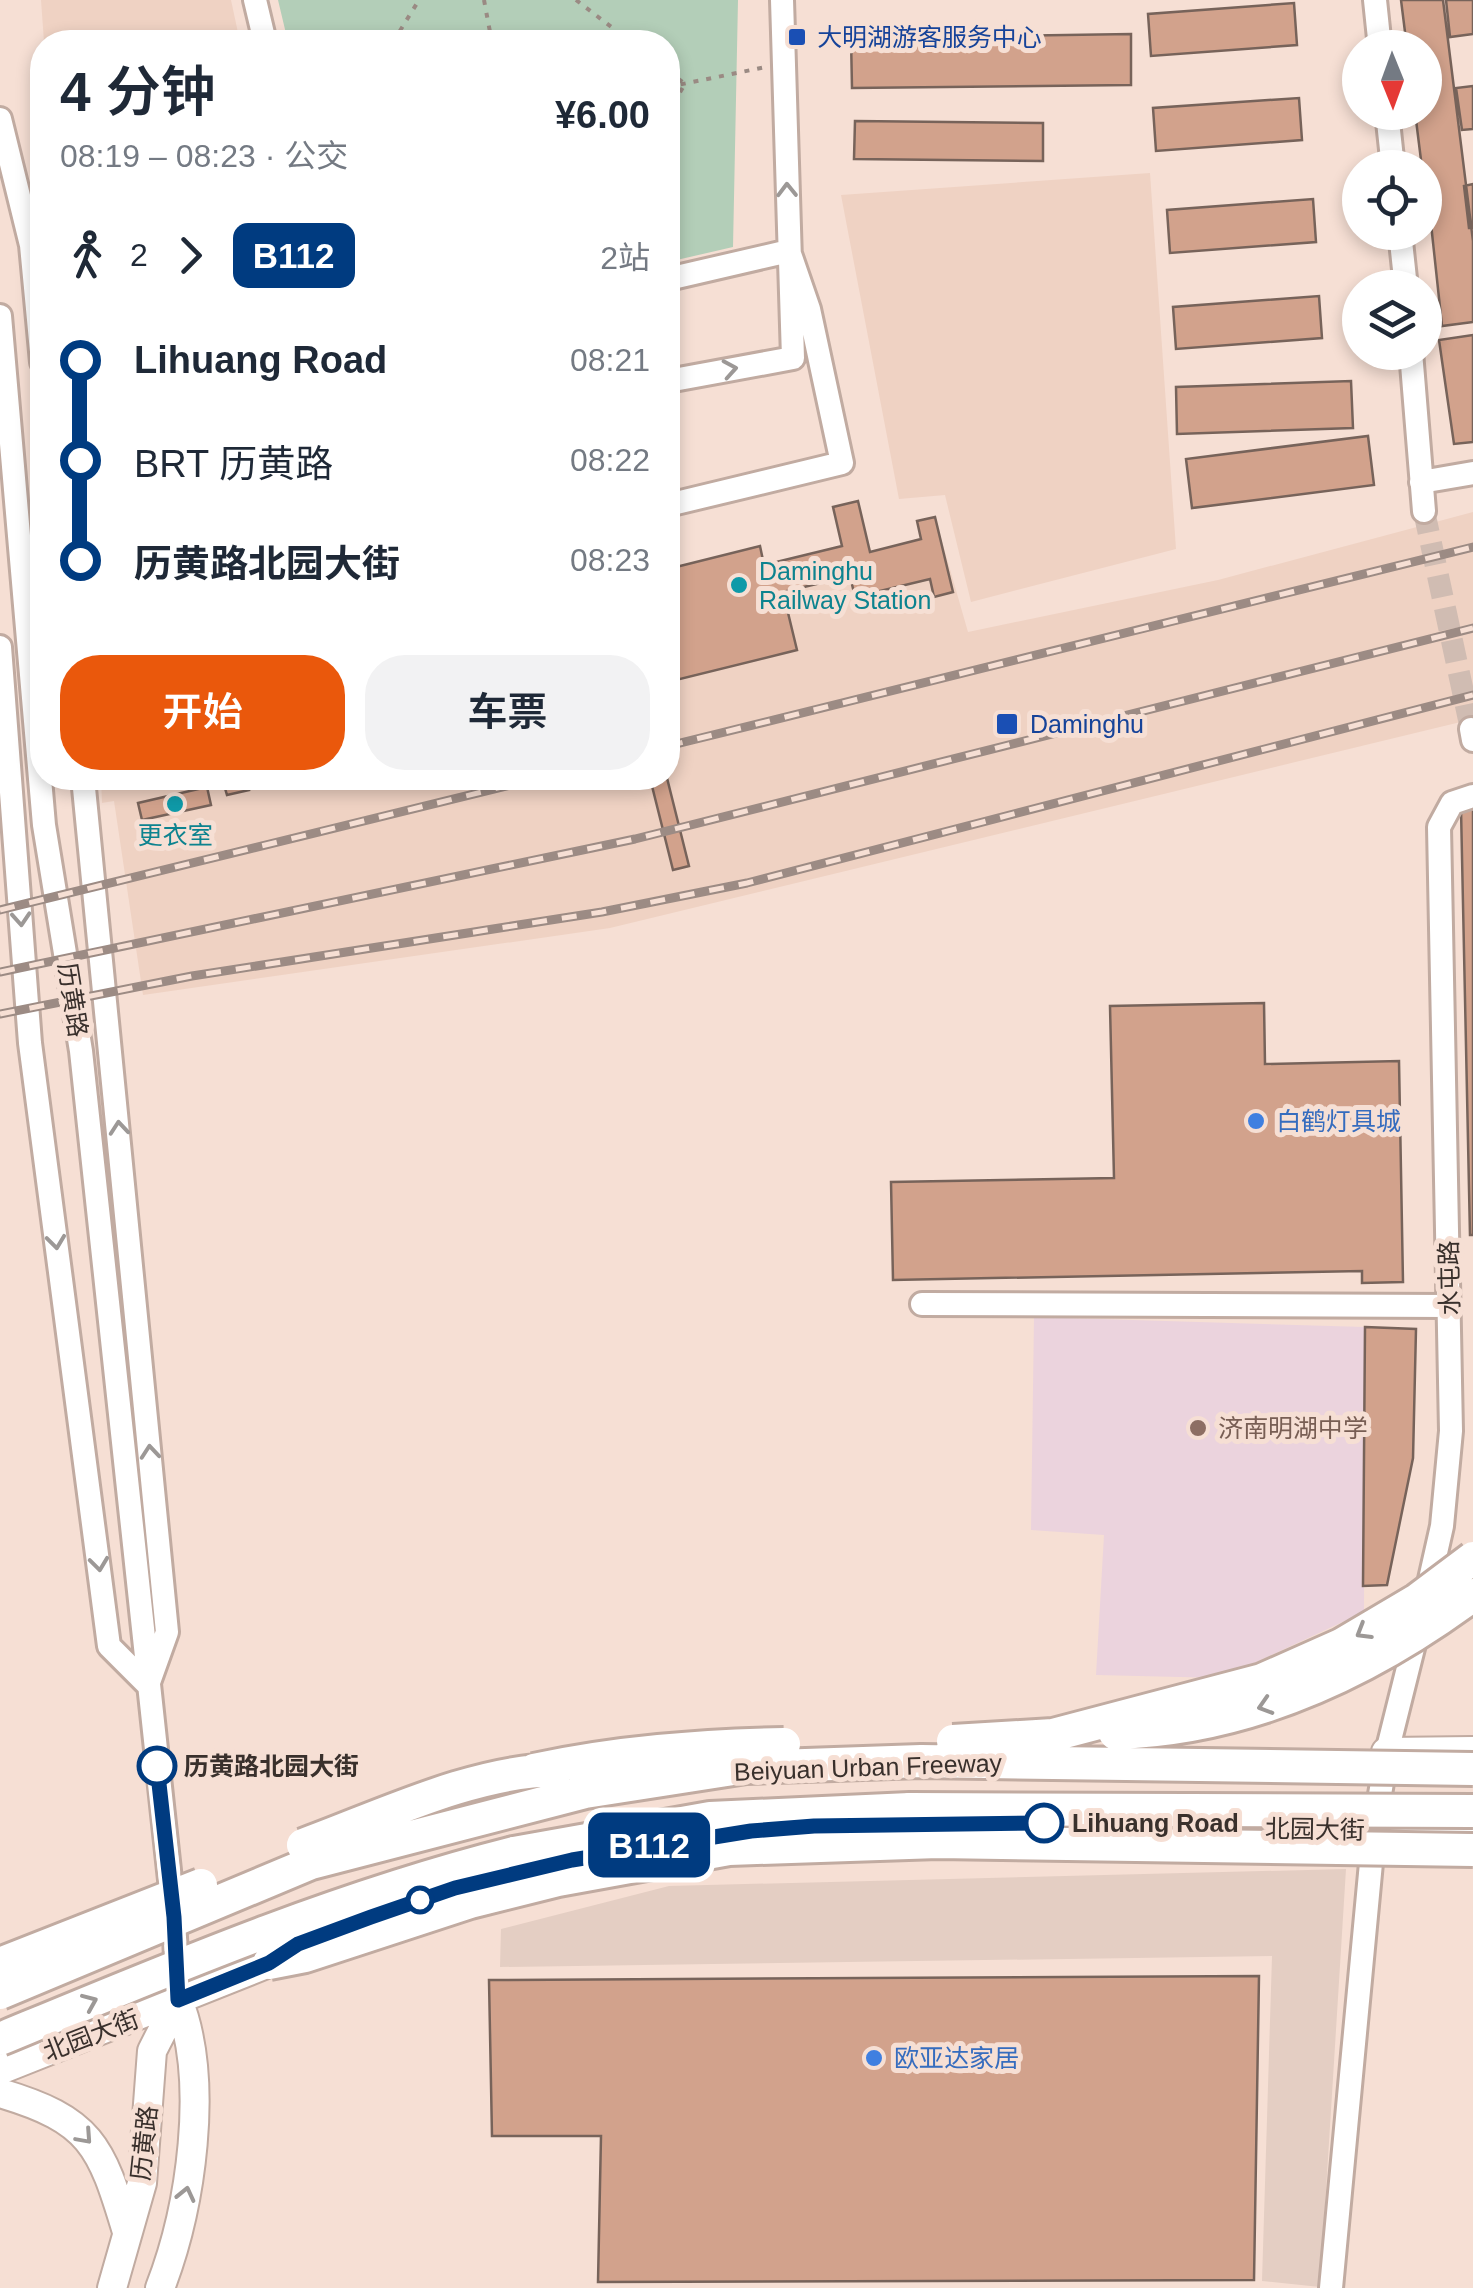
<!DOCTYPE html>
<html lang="zh">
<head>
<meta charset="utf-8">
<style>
	body { margin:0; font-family:Helvetica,"Noto Sans SC",sans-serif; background:#f2f2f3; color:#1f2937; height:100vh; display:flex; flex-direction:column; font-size:38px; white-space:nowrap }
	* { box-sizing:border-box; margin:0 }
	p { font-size:32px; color:#747a83 }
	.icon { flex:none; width:55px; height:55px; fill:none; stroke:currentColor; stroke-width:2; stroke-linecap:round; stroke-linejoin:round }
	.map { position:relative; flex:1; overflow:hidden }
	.drawer { position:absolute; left:30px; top:30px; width:650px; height:760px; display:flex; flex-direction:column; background:#fff; border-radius:40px; box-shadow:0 5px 15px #0003 }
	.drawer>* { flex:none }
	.badge { padding:0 20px; border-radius:15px; font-size:35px; line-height:65px }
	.needle { width:65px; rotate:179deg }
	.buttons { position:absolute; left:1342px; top:30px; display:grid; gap:20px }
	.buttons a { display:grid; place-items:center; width:100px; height:100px; border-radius:50%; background:#fff; box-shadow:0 5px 15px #0003; font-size:50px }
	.map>.badge { position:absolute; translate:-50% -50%; box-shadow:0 0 0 5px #fff }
	.legs { display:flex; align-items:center; gap:15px; height:110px; padding:0 30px; font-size:32px }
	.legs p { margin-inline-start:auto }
	.headline { display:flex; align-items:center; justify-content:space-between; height:170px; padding:0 30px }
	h1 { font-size:55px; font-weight:600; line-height:75px }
	.action { display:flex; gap:20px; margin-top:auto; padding:20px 30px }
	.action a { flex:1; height:115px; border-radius:40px; background:#ea580c; color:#fff; font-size:40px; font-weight:600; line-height:115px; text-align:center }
	.action a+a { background:#f2f2f3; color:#1f2937 }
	ul { padding:0 30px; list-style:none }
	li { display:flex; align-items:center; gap:35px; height:100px; font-size:38px }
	li i { display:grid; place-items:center; width:15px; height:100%; margin:0 12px; background:currentColor }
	li i::after { content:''; width:25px; height:25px; margin:-12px; border:8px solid; border-radius:50%; background:#fff }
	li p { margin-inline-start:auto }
	li:first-child i { background:linear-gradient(#0000 50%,currentColor 0) }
	li:last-child i { background:linear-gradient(currentColor 50%,#0000 0) }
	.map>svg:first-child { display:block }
</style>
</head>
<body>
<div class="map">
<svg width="1473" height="2288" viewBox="0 0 1473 2288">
	<rect width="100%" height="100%" fill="#f6dfd4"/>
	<path fill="#efd2c3" d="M 41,0 L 231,0 L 240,42 L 44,42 Z
		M 1150,173 L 1176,549 L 971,602 L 945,495 L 899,499 L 841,195 Z
		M 858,501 L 871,551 L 921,539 L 917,521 L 935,517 L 968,632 L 1218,580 L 1473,512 L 1473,719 L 610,928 L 143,995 L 114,801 L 102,803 L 101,778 L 668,778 L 668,569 L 760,546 L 765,565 L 842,546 L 833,507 Z"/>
	<path fill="#e4cec3" d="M 1346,1869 L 1320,2287 L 1262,2281 L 1272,1956 L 500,1967 L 501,1929 L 669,1886 Z"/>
	<path fill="#ebd3dd" d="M 1034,1317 L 1365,1327 L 1364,1612 L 1222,1678 L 1096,1675 L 1104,1535 L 1031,1530 Z"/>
	<path fill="#b3ceb8" d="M 278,0 L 738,0 L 733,247 L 668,262 L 668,42 L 288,42 Z"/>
	<path fill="#d2a28c" stroke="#77635a" stroke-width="2.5" d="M 1401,0 L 1443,0 L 1473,241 L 1473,322 L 1442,326 L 1425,168 L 1422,168 L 1415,112 L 1425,112 L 1425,48 L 1407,48 Z
		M 1446,0 L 1473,0 L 1473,34 L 1450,37 Z
		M 1294,3 L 1297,45 L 1151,56 L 1148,14 Z
		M 1131,34 L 1131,85 L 852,88 L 851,38 Z
		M 1473,86 L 1473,129 L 1462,130 L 1456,88 Z
		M 1299,98 L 1302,140 L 1156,151 L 1153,108 Z
		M 855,121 L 1043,123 L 1043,161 L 854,159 Z
		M 1473,184 L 1473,228 L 1469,228 L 1464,186 Z
		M 1313,199 L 1316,242 L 1170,253 L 1167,210 Z
		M 1319,296 L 1322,338 L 1176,349 L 1173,307 Z
		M 1473,335 L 1473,442 L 1454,444 L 1439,340 Z
		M 1351,381 L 1353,428 L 1177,434 L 1176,387 Z
		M 1368,436 L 1374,485 L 1192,508 L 1186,459 Z
		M 858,501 L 870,552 L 921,539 L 917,521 L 935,517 L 953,592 L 934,597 L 930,579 L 855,597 L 850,576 L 783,592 L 797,650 L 668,682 L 668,569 L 760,546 L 764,565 L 842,546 L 833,507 Z
		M 216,778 L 246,778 L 249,790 L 227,795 L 224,785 L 218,787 Z
		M 650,778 L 667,778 L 689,866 L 673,870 Z
		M 207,787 L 211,805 L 142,820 L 138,803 Z
		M 1473,808 L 1473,1235 L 1470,1235 L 1461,809 Z
		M 1264,1003 L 1265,1064 L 1399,1061 L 1403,1282 L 1362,1283 L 1362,1271 L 893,1280 L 891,1182 L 1114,1178 L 1110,1006 Z
		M 1365,1327 L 1416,1329 L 1413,1458 L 1387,1585 L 1363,1586 Z
		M 1259,1976 L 1254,2280 L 598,2282 L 601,2136 L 492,2136 L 489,1980 Z"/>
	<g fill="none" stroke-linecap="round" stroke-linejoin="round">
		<path stroke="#d0bcb2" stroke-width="22" stroke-dasharray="22 11" stroke-linecap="butt" d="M 1424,511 L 1471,729"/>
		<g stroke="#c1aba1" stroke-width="28">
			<path id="minor" d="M 255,0 L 265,42
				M 1375,0 L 1380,48
				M 1387,112 L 1393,168
				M 0,119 L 31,245 L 42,362
				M 1400,232 L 1406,288
				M 668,279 L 789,251 L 809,309 L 842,463 L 668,505
				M 0,316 L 44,825 L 81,1051 L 174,1917 L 177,1978
				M 1411,352 L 1424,511
				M 668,381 L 793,358 L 782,0
				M 1421,482 L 1473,473
				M 0,647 L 30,1043 L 109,1646 L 148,1685 L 167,1632 L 83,778
				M 1471,729 L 1473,740
				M 922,1304 L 1450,1306
				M 1426,1597 L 1442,1526 L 1451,1431 L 1439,827 L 1452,803 L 1473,796
				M 1331,2288 L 1374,1831 L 1387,1752 L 1418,1628"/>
		</g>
		<g stroke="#c1aba1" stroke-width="32">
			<path id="major" d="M 1386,1752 L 1473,1751
				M 1140,1825 L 1473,1830
				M 328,1932 C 466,1881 610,1842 757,1831
				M 0,2070 L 269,1963 L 285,1953
				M 0,2093 C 91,2120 101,2145 127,2232
				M 112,2288 L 142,2183 L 152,2051 L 178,2000
				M 160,2288 C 191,2208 210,2081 178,2000"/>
		</g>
		<g stroke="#c1aba1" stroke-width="38">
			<path id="highway" d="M 514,1853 L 710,1818 L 910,1809"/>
		</g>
		<path stroke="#9a8a83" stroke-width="4" stroke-dasharray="5 8" stroke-linecap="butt" d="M 484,0 L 490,32
			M 576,0 L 631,42
			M 393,42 L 419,0
			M 668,71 L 685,84 L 668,112
			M 668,87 L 766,67"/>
		<use href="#minor" stroke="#fff" stroke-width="22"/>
		<use href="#major" stroke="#fff" stroke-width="28"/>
		<use href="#highway" stroke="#fff" stroke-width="32"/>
		<g stroke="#9c8b84" stroke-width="9">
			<path id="rail" d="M 668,746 L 1473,547
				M 0,910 L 539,778
				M 0,972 L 635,839 L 1473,628
				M 0,1014 L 192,976 L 602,912 L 747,883 L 1473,695"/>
		</g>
		<use href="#rail" stroke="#f6dfd4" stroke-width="5" stroke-dasharray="15" stroke-linecap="butt"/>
		<g stroke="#c1aba1" stroke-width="38" stroke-linecap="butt">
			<path id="highway-bridge" d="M 1115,1733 C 1247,1729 1368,1673 1473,1595
				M 953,1741 L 1053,1735 L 1262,1680 L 1341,1645 L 1417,1600 L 1473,1558
				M 534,1770 C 618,1752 699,1746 784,1744
				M 910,1809 L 1473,1811
				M 303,1845 C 380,1817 473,1771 556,1770
				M 269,1963 L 305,1956 L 470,1902 L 558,1880 L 729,1849 L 938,1842 L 1473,1850
				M 0,1964 L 201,1885
				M 0,1993 L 311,1863 L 585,1792 L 746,1767 L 921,1761 L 1473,1769
				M 0,2039 C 169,1969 336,1898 514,1853"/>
		</g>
		<use href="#highway-bridge" stroke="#fff" stroke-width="32"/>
	</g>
	<defs><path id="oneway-chevron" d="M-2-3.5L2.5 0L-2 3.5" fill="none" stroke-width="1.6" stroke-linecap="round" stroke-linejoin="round" transform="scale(2.5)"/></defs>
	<g stroke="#9c9896">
		<use href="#oneway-chevron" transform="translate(787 190) rotate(-91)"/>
		<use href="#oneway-chevron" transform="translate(730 369) rotate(-10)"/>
		<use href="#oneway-chevron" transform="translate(21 919) rotate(86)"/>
		<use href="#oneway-chevron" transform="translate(119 1128) rotate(-95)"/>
		<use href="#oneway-chevron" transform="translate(56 1242) rotate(83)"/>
		<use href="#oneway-chevron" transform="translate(150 1452) rotate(-95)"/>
		<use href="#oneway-chevron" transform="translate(99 1564) rotate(83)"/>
		<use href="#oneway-chevron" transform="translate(1363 1632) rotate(149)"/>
		<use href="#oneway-chevron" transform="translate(1265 1706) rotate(163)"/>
		<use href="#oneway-chevron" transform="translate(90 2002) rotate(-23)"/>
		<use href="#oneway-chevron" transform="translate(85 2137) rotate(48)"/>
		<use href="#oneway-chevron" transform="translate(186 2194) rotate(-77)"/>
	</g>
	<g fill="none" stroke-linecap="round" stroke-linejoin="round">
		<g stroke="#fff" stroke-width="22">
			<path id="line-1" d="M 157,1766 L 174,1917 L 178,2000 L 269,1963 L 298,1944 L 371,1917 L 455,1888 L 572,1860 L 751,1831 L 814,1826 L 1044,1823"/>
		</g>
		<use href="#line-1" stroke="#003b80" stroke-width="15"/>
	</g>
	<g fill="#1a4fb4" stroke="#f6dfd4" stroke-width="4">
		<rect x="787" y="27" width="20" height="20" rx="5"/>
		<rect x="995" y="712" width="24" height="24" rx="5"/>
	</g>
	<g fill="#0f9aa8" stroke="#f6dfd4" stroke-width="4">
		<circle cx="739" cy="585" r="10"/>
		<circle cx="175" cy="804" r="10"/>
	</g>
	<g fill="#3f7fe0" stroke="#f6dfd4" stroke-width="4">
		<circle cx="1256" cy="1121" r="10"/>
		<circle cx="874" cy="2058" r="10"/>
	</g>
	<circle fill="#8d6e63" stroke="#f6dfd4" stroke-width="4" cx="1198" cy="1428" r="10"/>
	<g fill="#fff" stroke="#003b80" stroke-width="5">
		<circle cx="157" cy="1766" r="18"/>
		<circle cx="1044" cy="1823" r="18"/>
		<circle cx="420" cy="1900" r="12"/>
	</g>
	<g text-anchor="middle" stroke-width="10" stroke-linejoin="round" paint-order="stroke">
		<g font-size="25" fill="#164399" stroke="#f6dfd4" text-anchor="start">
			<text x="817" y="46">大明湖游客服务中心</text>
			<text x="1030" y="733">Daminghu</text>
		</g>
		<g font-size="25" fill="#0d838f" stroke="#f6dfd4" text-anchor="start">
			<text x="759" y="580">Daminghu<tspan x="759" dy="29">Railway Station</tspan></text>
			<text x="175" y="844" text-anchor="middle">更衣室</text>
		</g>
		<g font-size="25" fill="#39302c" stroke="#f6dfd4">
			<text transform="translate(73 1000) rotate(81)" y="9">历黄路</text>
			<text transform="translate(1449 1278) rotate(-91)" y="9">水屯路</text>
			<text transform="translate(868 1767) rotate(-2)" y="9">Beiyuan Urban Freeway</text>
			<text transform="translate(1315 1829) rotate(1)" y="9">北园大街</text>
			<text transform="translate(91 2035) rotate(-21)" y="9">北园大街</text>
			<text transform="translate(144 2143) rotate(-84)" y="9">历黄路</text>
		</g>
		<g font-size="25" fill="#366cbe" stroke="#f6dfd4" text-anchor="start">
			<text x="1276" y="1130">白鹤灯具城</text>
			<text x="894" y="2067">欧亚达家居</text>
		</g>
		<g font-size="25" fill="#785e54" stroke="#f6dfd4" text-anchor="start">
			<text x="1218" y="1437">济南明湖中学</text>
		</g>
		<g font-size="25" font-weight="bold" fill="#39302c" stroke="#f6dfd4" text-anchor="start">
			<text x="184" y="1775">历黄路北园大街</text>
			<text x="1072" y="1832">Lihuang Road</text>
		</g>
	</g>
</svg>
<div class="buttons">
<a><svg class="needle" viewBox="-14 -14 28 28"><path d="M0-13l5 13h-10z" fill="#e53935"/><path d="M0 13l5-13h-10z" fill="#747a83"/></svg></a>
<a><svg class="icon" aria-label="locate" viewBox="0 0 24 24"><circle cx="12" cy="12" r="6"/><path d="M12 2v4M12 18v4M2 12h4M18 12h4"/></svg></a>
<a><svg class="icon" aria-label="layers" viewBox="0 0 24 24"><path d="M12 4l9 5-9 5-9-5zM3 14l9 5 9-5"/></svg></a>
</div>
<b class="badge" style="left:649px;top:1845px;background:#003b80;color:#fff">B112</b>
<section class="drawer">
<div class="headline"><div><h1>4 分钟</h1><p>08:19 – 08:23 · 公交</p></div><b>¥6.00</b></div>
<div class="legs"><svg class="icon" aria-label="walk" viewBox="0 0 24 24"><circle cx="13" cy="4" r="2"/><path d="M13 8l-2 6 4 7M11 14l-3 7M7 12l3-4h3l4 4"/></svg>2<svg class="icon" aria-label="forward" viewBox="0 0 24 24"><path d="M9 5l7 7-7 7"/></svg><b class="badge" style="background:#003b80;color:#fff">B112</b><p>2站</p></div>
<ul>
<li><i style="color:#003b80"></i><b>Lihuang Road</b><p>08:21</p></li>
<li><i style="color:#003b80"></i><span>BRT 历黄路</span><p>08:22</p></li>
<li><i style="color:#003b80"></i><b>历黄路北园大街</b><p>08:23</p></li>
</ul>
<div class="action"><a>开始</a><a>车票</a></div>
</section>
</div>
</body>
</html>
